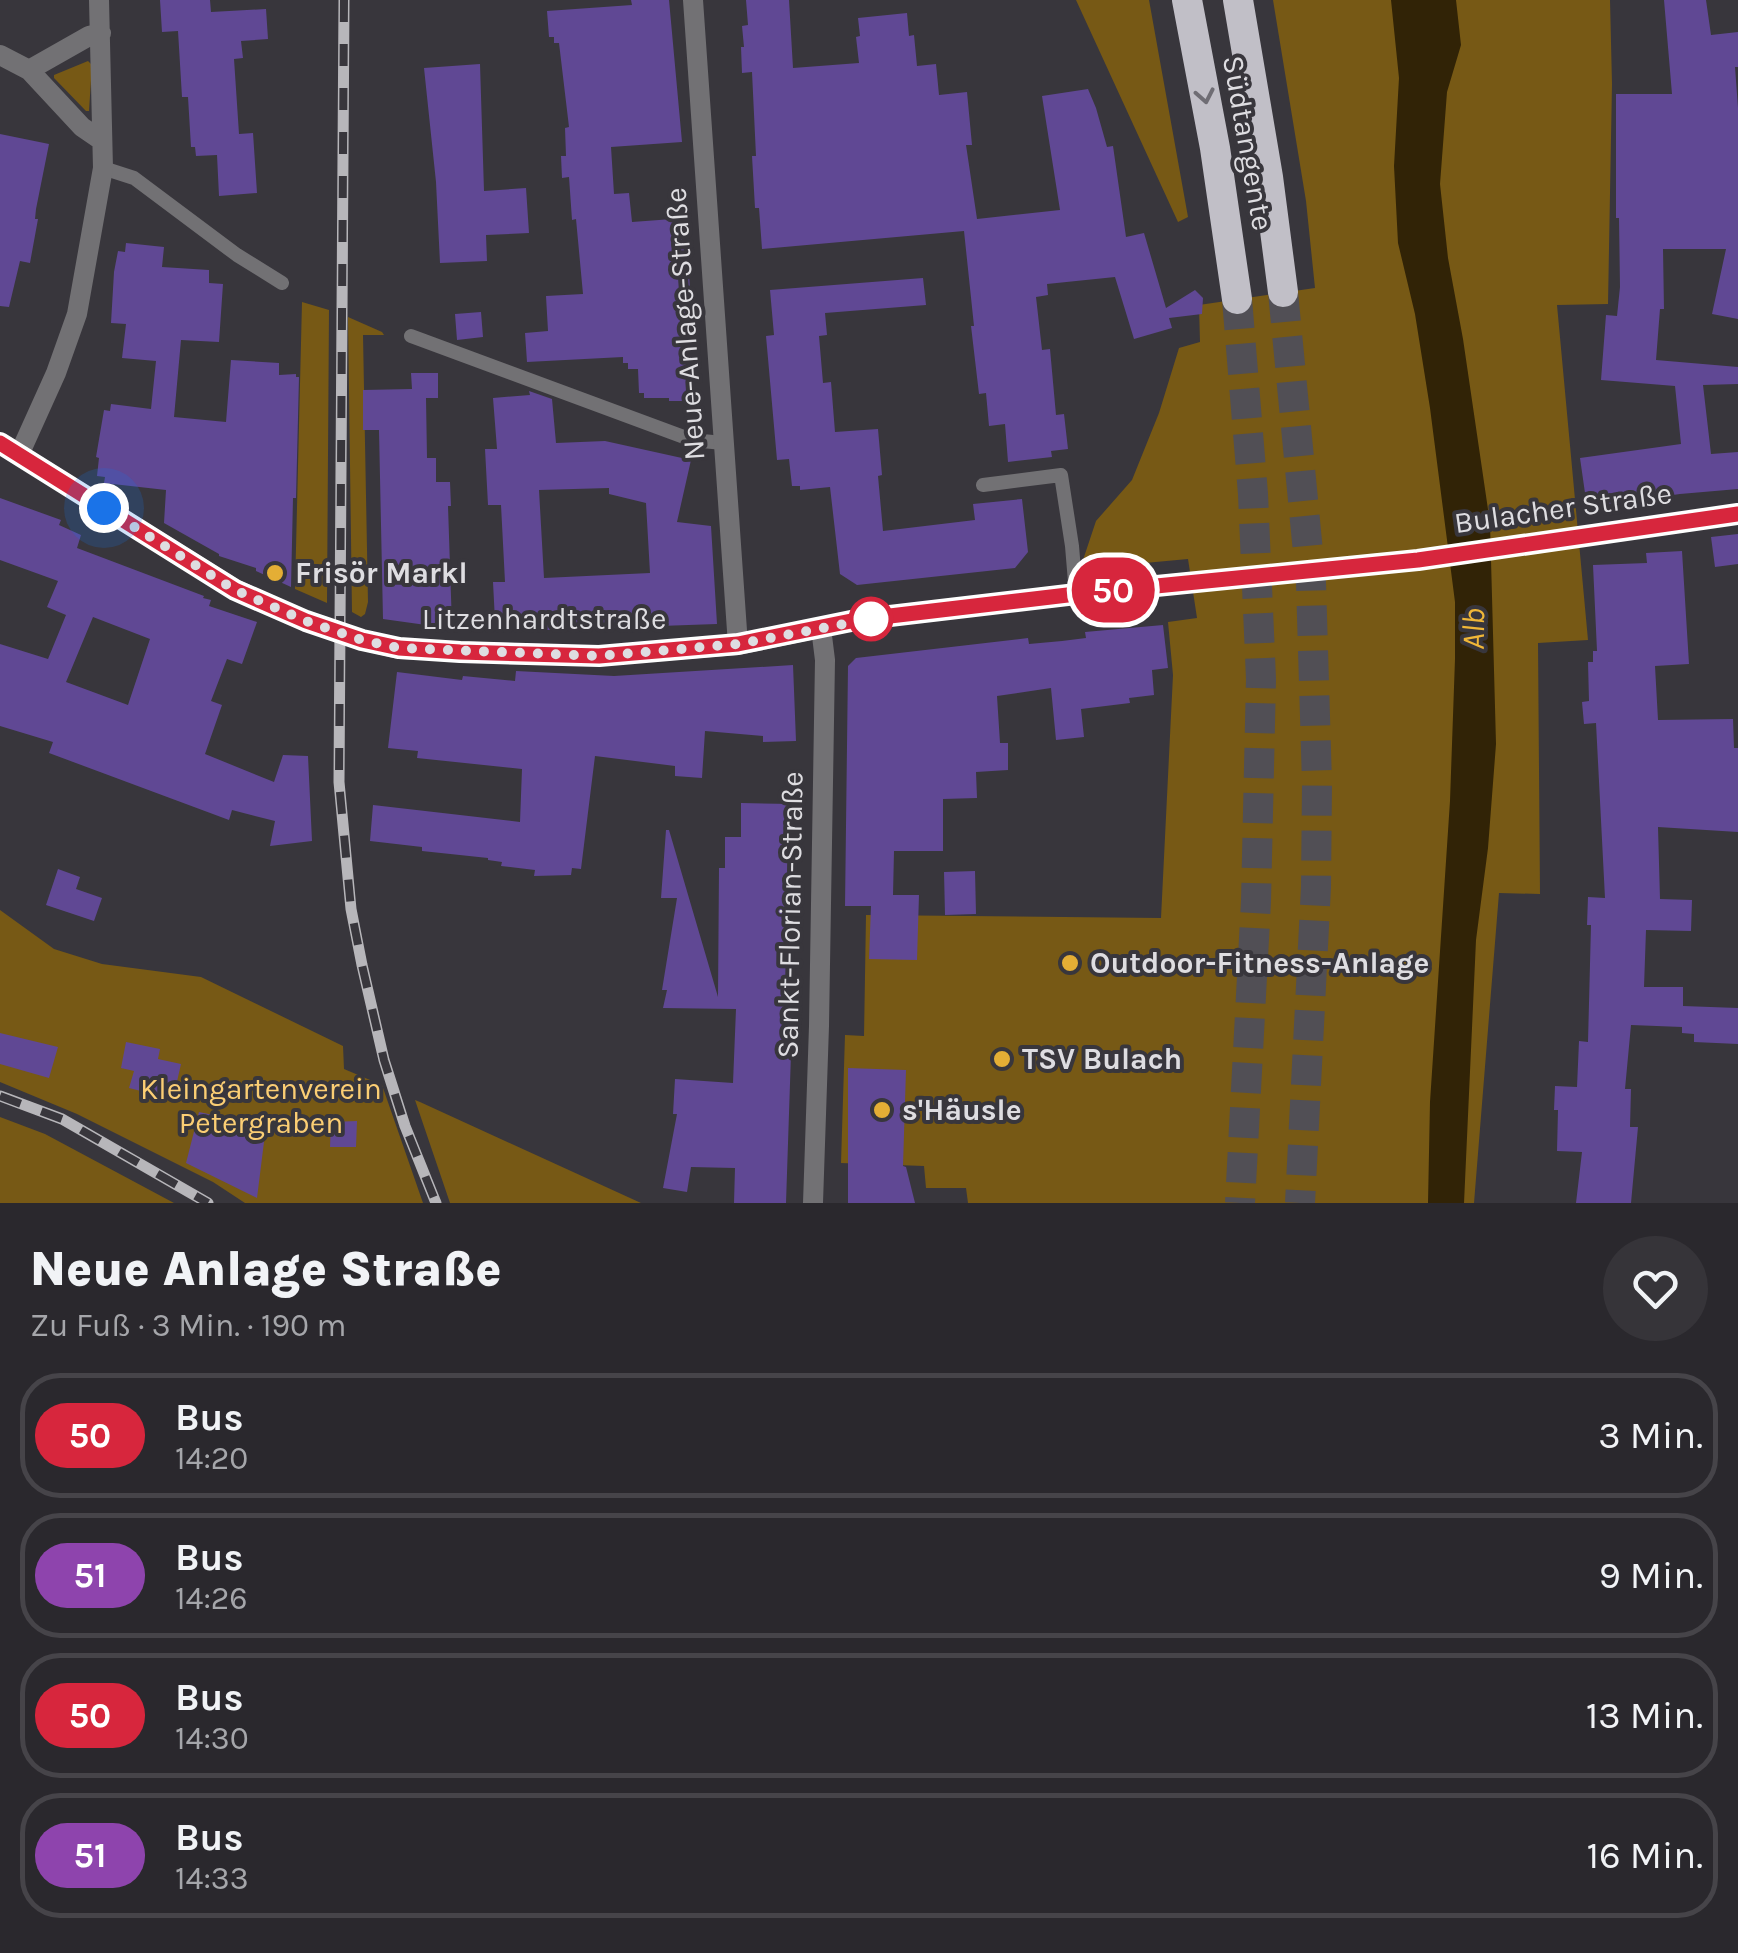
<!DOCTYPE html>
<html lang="de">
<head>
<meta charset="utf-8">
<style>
	body { margin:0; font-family:Karla,sans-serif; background:#363439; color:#f1f3f6; height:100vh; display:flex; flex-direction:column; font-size:38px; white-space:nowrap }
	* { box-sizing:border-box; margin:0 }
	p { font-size:32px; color:#a5a6aa }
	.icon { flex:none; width:55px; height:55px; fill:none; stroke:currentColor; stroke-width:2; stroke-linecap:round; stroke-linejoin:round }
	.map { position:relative; height:1203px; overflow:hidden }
	.side { display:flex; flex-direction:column; background:#2a282d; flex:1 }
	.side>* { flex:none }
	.badge { padding:0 20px; border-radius:32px; font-size:35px; line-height:65px }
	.you { position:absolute; width:50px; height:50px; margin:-25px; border:8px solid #fff; border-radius:50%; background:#1a73e8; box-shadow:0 0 0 15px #1a73e833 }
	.map>.badge { position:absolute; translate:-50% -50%; box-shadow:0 0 0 5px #fff }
	.round { display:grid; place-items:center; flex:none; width:105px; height:105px; border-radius:52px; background:#363439 }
	.headline { display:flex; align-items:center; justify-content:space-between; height:170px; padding:0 30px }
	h1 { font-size:48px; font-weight:800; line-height:75px }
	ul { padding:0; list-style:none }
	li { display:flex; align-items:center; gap:30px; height:125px; margin:0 20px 15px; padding:0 10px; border:5px solid #464449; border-radius:40px }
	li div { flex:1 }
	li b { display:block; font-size:38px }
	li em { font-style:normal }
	li .badge { min-width:110px; font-weight:700; text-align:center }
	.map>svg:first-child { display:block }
</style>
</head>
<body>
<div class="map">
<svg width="1738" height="1203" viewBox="0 0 1738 1203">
	<rect width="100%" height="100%" fill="#38363c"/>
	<path fill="#775915" d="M 1076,0 L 1149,0 L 1188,217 L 1178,222 Z
		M 1273,0 L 1610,0 L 1612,84 L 1608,304 L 1557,305 L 1588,640 L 1538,643 L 1540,894 L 1499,893 L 1474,1203 L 968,1203 L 966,1188 L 926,1188 L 924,1166 L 841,1163 L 845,1035 L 864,1036 L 866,915 L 1161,918 L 1173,675 L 1168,622 L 1197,618 L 1188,559 L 1080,569 L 1096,521 L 1132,480 L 1159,413 L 1179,348 L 1200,342 L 1199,305 L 1315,288 L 1306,201 Z
		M 88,61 L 92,65 L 89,111 L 86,111 L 54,78 L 54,75 Z
		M 302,302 L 329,310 L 327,603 L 295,589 Z
		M 348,317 L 382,332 L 384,335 L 363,335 L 368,602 L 365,614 L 361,617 L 352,612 Z
		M 0,910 L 54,949 L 102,964 L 201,977 L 343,1046 L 344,1069 L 382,1085 L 423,1203 L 245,1203 L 213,1182 L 77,1114 L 0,1082 Z
		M 415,1100 L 420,1102 L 641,1203 L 450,1203 Z
		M 0,1117 L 45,1134 L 174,1203 L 0,1203 Z"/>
	<path fill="#312306" d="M 1391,0 L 1456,0 L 1461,45 L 1447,92 L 1440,184 L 1448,258 L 1463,339 L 1490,523 L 1496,744 L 1488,848 L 1476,940 L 1464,1203 L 1428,1203 L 1430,1102 L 1450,801 L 1455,659 L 1455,602 L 1430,408 L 1415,314 L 1398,243 L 1394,166 L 1399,78 Z"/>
	<path fill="#604894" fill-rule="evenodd" d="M 160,0 L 210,0 L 211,12 L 266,9 L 268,39 L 241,41 L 243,58 L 234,59 L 239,134 L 253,133 L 257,193 L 219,196 L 217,155 L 196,156 L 195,147 L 191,147 L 188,97 L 182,97 L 178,31 L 162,32 Z
		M 631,0 L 669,0 L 682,142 L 611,147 L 614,194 L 629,193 L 632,222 L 686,218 L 691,310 L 685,310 L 686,368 L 693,367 L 694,401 L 669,401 L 669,398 L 644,398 L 644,393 L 639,393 L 638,369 L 628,369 L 628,363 L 623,363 L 623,357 L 527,362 L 525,333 L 548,331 L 546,296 L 583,294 L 576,219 L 572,220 L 569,177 L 562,178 L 561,156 L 566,156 L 565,128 L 569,127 L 559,43 L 554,43 L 554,37 L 549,37 L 547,11 L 632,5 Z
		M 746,0 L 789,0 L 793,68 L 859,63 L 856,37 L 860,36 L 858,18 L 907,13 L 909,36 L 914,35 L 917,66 L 936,64 L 939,95 L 967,92 L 972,145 L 966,145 L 977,219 L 1060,210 L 1042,96 L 1088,89 L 1096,108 L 1107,147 L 1113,146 L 1126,237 L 1144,233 L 1166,308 L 1195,290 L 1203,298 L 1202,314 L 1169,318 L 1172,328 L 1134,339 L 1115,277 L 1047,284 L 1048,295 L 1036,297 L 1042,350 L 1050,349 L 1056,415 L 1064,414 L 1068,449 L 1051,451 L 1052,457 L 1008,462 L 1005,424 L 989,426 L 986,393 L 979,394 L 971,326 L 974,326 L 964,231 L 762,249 L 759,208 L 755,208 L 752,156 L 756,156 L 752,72 L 742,73 L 741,47 L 744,47 L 742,26 L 748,25 Z
		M 1664,0 L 1706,0 L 1711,35 L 1738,32 L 1738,67 L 1735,67 L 1738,108 L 1738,319 L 1712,314 L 1726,249 L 1663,249 L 1664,309 L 1660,309 L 1656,360 L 1738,367 L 1738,384 L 1703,385 L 1711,454 L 1738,452 L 1738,489 L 1680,494 L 1587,507 L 1580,458 L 1681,444 L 1675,386 L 1601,380 L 1606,315 L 1617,316 L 1620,287 L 1619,218 L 1616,218 L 1616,94 L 1672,94 Z
		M 480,64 L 484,191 L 526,188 L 529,233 L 486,235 L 487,261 L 440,263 L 436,182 L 424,68 Z
		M 0,134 L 49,144 L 36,209 L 35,219 L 38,219 L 30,263 L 20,261 L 9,307 L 0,306 Z
		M 126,243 L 164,247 L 162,267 L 209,270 L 209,283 L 223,284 L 219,342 L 181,340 L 174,417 L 226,422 L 231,360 L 279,363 L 279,375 L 296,374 L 296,377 L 299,377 L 296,498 L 293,498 L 291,587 L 256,571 L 256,568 L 219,556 L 219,554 L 164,523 L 166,490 L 104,483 L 105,477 L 97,476 L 99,458 L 96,457 L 104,410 L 110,411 L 111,404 L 151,409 L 156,361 L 122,358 L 126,324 L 111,323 L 114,272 L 118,251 L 125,252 Z
		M 923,278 L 926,305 L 825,313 L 827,335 L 819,336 L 823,383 L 831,382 L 835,432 L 878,429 L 882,475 L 878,476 L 883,531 L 975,520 L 973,504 L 1022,499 L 1028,552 L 1015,568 L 857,585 L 840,574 L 830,487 L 800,490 L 800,486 L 792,486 L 789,459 L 777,460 L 766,336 L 774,335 L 770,290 Z
		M 481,312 L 483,337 L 457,340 L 455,314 Z
		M 411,373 L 438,373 L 438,398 L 426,398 L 427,458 L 436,458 L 436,482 L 450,482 L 451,506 L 448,506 L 452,626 L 426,625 L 383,619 L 379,430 L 363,430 L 363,390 L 412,389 Z
		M 529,391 L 552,399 L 556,443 L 605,441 L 691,460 L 677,522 L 711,526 L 717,624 L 546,630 L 546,619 L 495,621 L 493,582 L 505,582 L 501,505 L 488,505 L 485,449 L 497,449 L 493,398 L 530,395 ZM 609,488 L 609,494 L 646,503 L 650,573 L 544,578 L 539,490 Z
		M 0,498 L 61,520 L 59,525 L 81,535 L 77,548 L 204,596 L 203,598 L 211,600 L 209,606 L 257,622 L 242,664 L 227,659 L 211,701 L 222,705 L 205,754 L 274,782 L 283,755 L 308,756 L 312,841 L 270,846 L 275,821 L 232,810 L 229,820 L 49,753 L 53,742 L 0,726 L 0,644 L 48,659 L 66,615 L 47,607 L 58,581 L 0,560 ZM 93,617 L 150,639 L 128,705 L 66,682 Z
		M 1738,534 L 1738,564 L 1715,567 L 1711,537 Z
		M 1682,551 L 1689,664 L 1655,666 L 1658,720 L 1733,719 L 1734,748 L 1738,748 L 1738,832 L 1658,827 L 1660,899 L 1692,900 L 1691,931 L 1646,930 L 1644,987 L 1683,987 L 1683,1006 L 1738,1008 L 1738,1044 L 1694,1042 L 1694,1034 L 1682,1033 L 1682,1027 L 1631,1025 L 1625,1089 L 1631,1089 L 1630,1127 L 1638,1127 L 1631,1203 L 1576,1203 L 1582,1152 L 1557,1151 L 1558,1110 L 1554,1110 L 1555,1086 L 1577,1087 L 1579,1041 L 1588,1042 L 1591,925 L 1587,925 L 1588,897 L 1605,898 L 1596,723 L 1584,724 L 1582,702 L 1589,701 L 1588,662 L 1593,662 L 1593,651 L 1597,651 L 1593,565 L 1647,563 L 1646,553 Z
		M 1163,625 L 1168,668 L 1152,670 L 1154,695 L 1129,698 L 1130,703 L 1081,709 L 1084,737 L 1056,740 L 1051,688 L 997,696 L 1000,743 L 1008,743 L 1008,770 L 976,772 L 977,798 L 943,799 L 943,851 L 894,851 L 893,895 L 919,895 L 917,960 L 869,959 L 871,906 L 845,906 L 848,666 L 856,658 L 1028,638 L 1029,644 L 1062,641 L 1086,638 L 1085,632 Z
		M 793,665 L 796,741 L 763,742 L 763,736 L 705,731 L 702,778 L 675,776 L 675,766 L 595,756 L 581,869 L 572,868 L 571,875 L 534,876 L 535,870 L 501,866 L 502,862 L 488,860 L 488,858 L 422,851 L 422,847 L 370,841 L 373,805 L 520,822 L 522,769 L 417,758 L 418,751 L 388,748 L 397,672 L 462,680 L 463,676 L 515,681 L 516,671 L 614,676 Z
		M 741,803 L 792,804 L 787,993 L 793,994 L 786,1203 L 734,1203 L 735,1168 L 691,1167 L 687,1192 L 663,1188 L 677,1114 L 673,1114 L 675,1079 L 733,1083 L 736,1009 L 663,1008 L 667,990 L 662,990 L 677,898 L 661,898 L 666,830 L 669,830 L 718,997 L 719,868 L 725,868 L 725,837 L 741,837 Z
		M 58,869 L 80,877 L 76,889 L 102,898 L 94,921 L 46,905 Z
		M 975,871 L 976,914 L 945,915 L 944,872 Z
		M 0,1033 L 58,1047 L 49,1078 L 0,1064 Z
		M 126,1042 L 160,1049 L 158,1059 L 181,1064 L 173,1099 L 129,1088 L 134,1071 L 121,1068 Z
		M 848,1068 L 906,1070 L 903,1166 L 906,1167 L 915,1203 L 848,1203 Z
		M 199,1112 L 266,1126 L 257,1198 L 186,1163 Z
		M 357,1121 L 356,1147 L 330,1147 L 331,1122 Z"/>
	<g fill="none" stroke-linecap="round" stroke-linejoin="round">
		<path stroke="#514f55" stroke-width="20" stroke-dasharray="20 10" stroke-linecap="butt" d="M 1195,582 L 1374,564"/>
		<path stroke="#514f55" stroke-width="30" stroke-dasharray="30 15" stroke-linecap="butt" d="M 1283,292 L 1311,583 L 1317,783 L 1316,887 L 1300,1203
			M 1237,299 L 1253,494 L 1261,679 L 1256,901 L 1240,1203"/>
		<path stroke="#727174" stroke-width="14" d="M 103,168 L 134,178 L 237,255 L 282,283
			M 411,336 L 692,440 L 723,443
			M 983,485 L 1061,475 L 1072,546 L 1076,594"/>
		<path stroke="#727174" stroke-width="20" d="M 693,0 L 738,645
			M 0,55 L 29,70 L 82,127 L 101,140
			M 29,70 L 89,36 L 101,33
			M 19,455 L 56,373 L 77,314 L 103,168 L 99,0
			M 813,1203 L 819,1026 L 825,660 L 821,628"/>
		<path stroke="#929196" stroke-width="20" d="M 0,443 L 235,589 L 305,621 L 362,640 L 399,649 L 599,656 L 685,649 L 738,645 L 857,620 L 1076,594 L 1195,582
			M 1374,564 L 1419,560 L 1738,514"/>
		<path stroke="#c1bfc7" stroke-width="30" d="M 1187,0 L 1215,148 L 1237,299
			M 1238,0 L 1268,177 L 1283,292"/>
		<g stroke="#b7b6ba" stroke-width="11">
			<path id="rail" d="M 344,0 L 339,782 L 351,909 L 362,965 L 384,1060 L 405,1126 L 436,1203
				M 0,1096 L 62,1119 L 208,1203"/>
		</g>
		<use href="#rail" stroke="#38363c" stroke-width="8" stroke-dasharray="22" stroke-linecap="butt"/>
	</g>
	<defs><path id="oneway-chevron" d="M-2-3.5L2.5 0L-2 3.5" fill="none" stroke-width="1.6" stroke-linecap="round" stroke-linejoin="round" transform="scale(2.5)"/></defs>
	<use stroke="#6f6d74" href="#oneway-chevron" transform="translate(1205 96) rotate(79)"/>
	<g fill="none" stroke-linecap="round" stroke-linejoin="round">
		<g stroke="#fff" stroke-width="22">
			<path id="line" d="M 0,443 L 235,590 L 306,621 L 362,640 L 399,648 L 460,652 L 599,656 L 738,644 L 856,620 L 1076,594 L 1418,560 L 1738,514"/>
		</g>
		<use href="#line" stroke="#d7263d" stroke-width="15"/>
		<path stroke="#dedde1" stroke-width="10" stroke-dasharray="0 18" d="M 104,508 L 235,590 L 306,621 L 362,640 L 399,648 L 599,656 L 738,644 L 871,619"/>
	</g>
	<g fill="#e4ae35" stroke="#38363c" stroke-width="4">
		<circle cx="275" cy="573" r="10"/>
		<circle cx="1070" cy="963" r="10"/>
		<circle cx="1002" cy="1059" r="10"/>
		<circle cx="882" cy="1110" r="10"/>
	</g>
	<circle fill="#fff" stroke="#d7263d" stroke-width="5" cx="871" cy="619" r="20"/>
	<g text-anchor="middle" stroke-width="8" stroke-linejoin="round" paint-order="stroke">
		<g font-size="30" fill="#dedde1" stroke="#38363c">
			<text transform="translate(1248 143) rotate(80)" y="10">Südtangente</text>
			<text transform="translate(685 324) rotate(-94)" y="10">Neue-Anlage-Straße</text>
			<text transform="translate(1563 508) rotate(-8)" y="10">Bulacher Straße</text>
			<text x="544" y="629">Litzenhardtstraße</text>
			<text transform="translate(790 915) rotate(-89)" y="10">Sankt-Florian-Straße</text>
		</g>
		<g font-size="30" font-weight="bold" fill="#dedde1" stroke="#38363c" text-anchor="start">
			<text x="295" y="583">Frisör Markl</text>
			<text x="1090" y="973">Outdoor-Fitness-Anlage</text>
			<text x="1022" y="1069">TSV Bulach</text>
			<text x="902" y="1120">s'Häusle</text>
		</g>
		<g font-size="30" fill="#fbce74" stroke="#38363c">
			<text x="261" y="1099">Kleingartenverein<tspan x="261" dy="34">Petergraben</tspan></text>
		</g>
		<g font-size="32" font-style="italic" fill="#f0b738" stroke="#38363c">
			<text transform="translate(1473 629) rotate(-89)" y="11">Alb</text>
		</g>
	</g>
</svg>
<div class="you" style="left:104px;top:508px"></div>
<b class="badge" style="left:1113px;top:590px;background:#d7263d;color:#fff">50</b>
</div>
<section class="side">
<div class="headline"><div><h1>Neue Anlage Straße</h1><p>Zu Fuß · 3 Min. · 190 m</p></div><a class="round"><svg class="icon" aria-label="heart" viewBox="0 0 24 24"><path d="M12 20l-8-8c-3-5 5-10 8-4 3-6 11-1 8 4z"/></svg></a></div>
<ul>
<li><span class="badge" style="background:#d7263d;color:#fff">50</span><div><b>Bus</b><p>14:20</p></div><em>3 Min.</em></li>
<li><span class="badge" style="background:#8e44ad;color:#fff">51</span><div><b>Bus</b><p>14:26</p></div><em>9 Min.</em></li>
<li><span class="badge" style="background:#d7263d;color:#fff">50</span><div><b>Bus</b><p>14:30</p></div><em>13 Min.</em></li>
<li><span class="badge" style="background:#8e44ad;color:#fff">51</span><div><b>Bus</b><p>14:33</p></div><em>16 Min.</em></li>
</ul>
</section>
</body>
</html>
